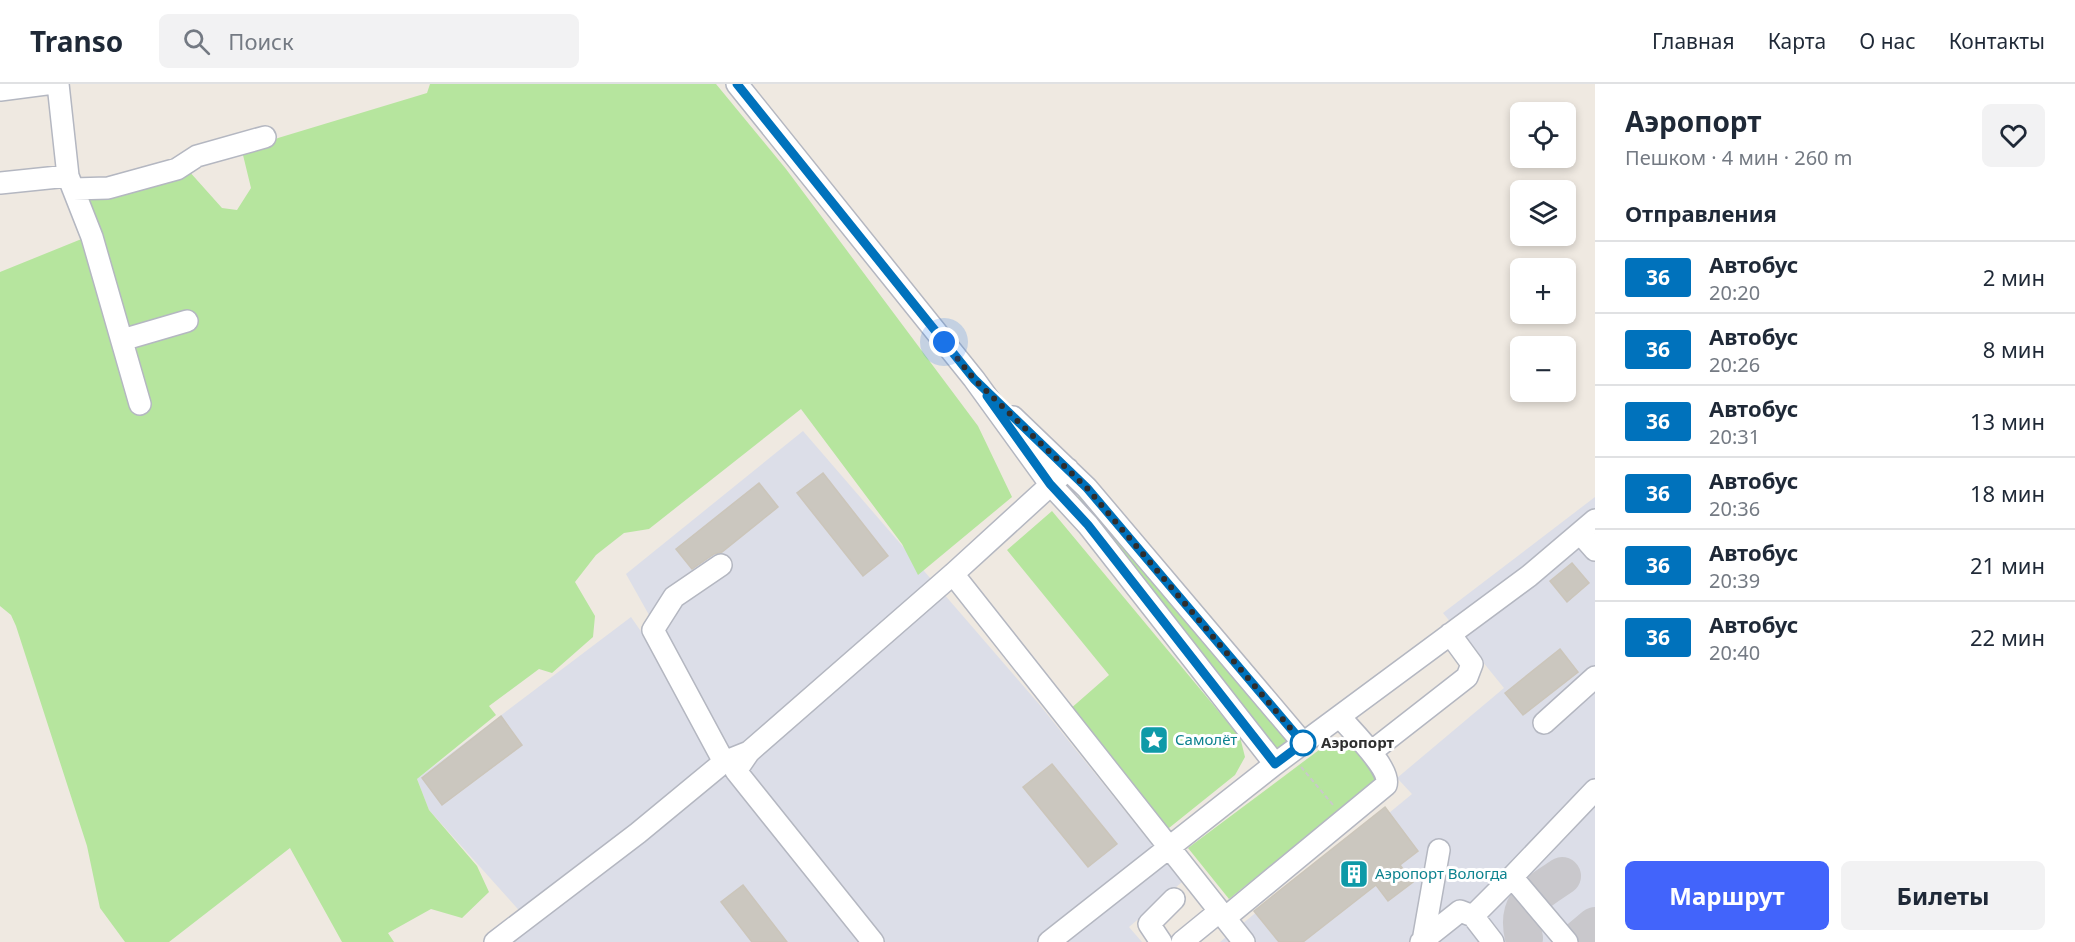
<!DOCTYPE html>
<html lang="ru">
<head>
<meta charset="utf-8">
<style>
	body { margin:0; font-family:"Noto Sans",sans-serif; background:#f2f2f3; color:#1f2937; height:100vh; display:flex; flex-direction:column; font-size:22px; white-space:nowrap }
	* { box-sizing:border-box; margin:0 }
	p { font-size:20px; color:#747a83 }
	.icon { flex:none; width:33px; height:33px; fill:none; stroke:currentColor; stroke-width:2; stroke-linecap:round; stroke-linejoin:round }
	.map { position:relative; flex:1; overflow:hidden }
	.sheet { display:flex; flex-direction:column; background:#fff; width:480px }
	.sheet>* { flex:none }
	.badge { padding:0 12px; border-radius:4px; font-size:21px; line-height:39px }
	.buttons { position:absolute; left:1510px; top:18px; display:grid; gap:12px }
	.buttons a { display:grid; place-items:center; width:66px; height:66px; border-radius:9px; background:#fff; box-shadow:0 3px 9px #0003; font-size:30px }
	.you { position:absolute; width:30px; height:30px; margin:-15px; border:4px solid #fff; border-radius:50%; background:#1a73e8; box-shadow:0 0 0 9px #1a73e833 }
	.map>.badge { position:absolute; translate:-50% -50%; box-shadow:0 0 0 3px #fff }
	h2 { padding:0 30px; font-size:22px; line-height:54px }
	.round { display:grid; place-items:center; flex:none; width:63px; height:63px; border-radius:9px; background:#f2f2f3 }
	.summary { display:flex; align-items:center; justify-content:space-between; height:102px; padding:0 30px }
	h1 { font-size:28px; font-weight:700; line-height:45px }
	.action { display:flex; gap:12px; margin-top:auto; padding:12px 30px }
	.action a { flex:1; height:69px; border-radius:9px; background:#4264fb; color:#fff; font-size:24px; font-weight:700; line-height:69px; text-align:center }
	.action a+a { background:#f2f2f3; color:#1f2937 }
	ul { padding:0; list-style:none }
	li { display:flex; align-items:center; gap:18px; height:72px; padding:0 30px; border-top:2px solid #e0e1e3 }
	li div { flex:1 }
	li b { display:block; font-size:22px }
	li em { font-style:normal }
	li .badge { min-width:66px; font-weight:700; text-align:center }
	header { display:flex; align-items:center; gap:36px; box-sizing:border-box; height:84px; padding:0 30px; background:#fff; border-bottom:2px solid #e0e1e3 }
	header strong { font-size:28px }
	nav { display:flex; gap:33px; margin-inline-start:auto; font-size:21px }
	.search { width:420px; height:54px; background:#f2f2f3; display:flex; align-items:center; gap:15px; box-sizing:border-box; padding:0 21px; border-radius:9px; color:#747a83; font-size:22px }
	main { display:flex; flex:1; min-height:0 }
	.map>svg:first-child { display:block }
</style>
</head>
<body>
<header>
<strong>Transo</strong>
<div class="search"><svg class="icon" aria-label="search" viewBox="0 0 24 24"><circle cx="10" cy="10" r="6"/><path d="M15 15l6 6"/></svg>Поиск</div>
<nav><a>Главная</a><a>Карта</a><a>О нас</a><a>Контакты</a></nav>
</header>
<main>
<div class="map">
<svg width="1595" height="858" viewBox="0 0 1595 858">
	<rect width="100%" height="100%" fill="#efe9e1"/>
	<path fill="#dcdee8" d="M 803,347 L 1039,620 L 1182,798 L 1129,843 L 1142,858 L 512,858 L 533,842 L 429,726 L 417,695 L 631,533 L 731,677 L 626,490 Z
		M 1595,413 L 1595,858 L 1220,858 L 1385,723 L 1389,729 L 1412,710 L 1397,694 L 1504,604 L 1443,529 Z"/>
	<path fill="#b6e59e" d="M 430,0 L 716,0 L 786,85 L 978,342 L 1012,413 L 918,491 L 902,460 L 801,325 L 649,445 L 624,449 L 596,471 L 575,498 L 595,532 L 593,553 L 552,589 L 539,585 L 489,622 L 496,631 L 417,695 L 429,726 L 477,782 L 489,808 L 462,834 L 431,825 L 388,849 L 394,858 L 342,858 L 290,764 L 169,858 L 125,858 L 100,824 L 87,762 L 16,542 L 11,531 L 0,522 L 0,188 L 84,154 L 80,115 L 188,86 L 222,124 L 237,126 L 251,104 L 243,71 L 278,54 L 427,9 Z
		M 1081,410 L 1286,653 L 1286,661 L 1281,665 L 1274,662 L 1077,414 Z
		M 1052,427 L 1240,653 L 1245,673 L 1235,691 L 1164,748 L 1069,626 L 1109,591 L 1007,466 Z
		M 1347,651 L 1375,691 L 1374,698 L 1229,815 L 1188,764 L 1331,657 Z"/>
	<g fill="none" stroke-linecap="round" stroke-linejoin="round">
		<path stroke="#c9c8cc" stroke-width="38" d="M 1524,854 C 1515,818 1536,810 1562,792
			M 1576,858 L 1595,842"/>
	</g>
	<path fill="#cbc7bf" stroke="#cbc5ba" stroke-width="1.5" d="M 823,389 L 888,472 L 863,492 L 797,409 Z
		M 759,399 L 778,423 L 722,468 L 714,470 L 692,485 L 676,465 Z
		M 1572,479 L 1589,499 L 1567,518 L 1550,497 Z
		M 1560,565 L 1578,588 L 1523,631 L 1505,609 Z
		M 501,632 L 522,661 L 442,721 L 422,694 Z
		M 1052,680 L 1117,760 L 1088,783 L 1023,703 Z
		M 1385,723 L 1418,767 L 1400,781 L 1413,798 L 1388,817 L 1376,801 L 1303,858 L 1279,858 L 1254,827 Z
		M 743,801 L 787,858 L 752,858 L 721,818 Z"/>
	<g fill="none" stroke-linecap="round" stroke-linejoin="round">
		<g stroke="#b4b7c1" stroke-width="24">
			<path id="minor" d="M 58,0 L 68,92 L 92,153 L 140,320
				M 737,0 L 974,295 L 1050,400 L 1088,441 L 1275,680
				M 0,6 L 46,0
				M 0,99 L 68,92
				M 73,105 L 108,104 L 177,85 L 197,72 L 265,53
				M 122,256 L 187,237
				M 1013,333 L 1087,404 L 1303,659
				M 1580,449 L 1595,466
				M 721,481 L 674,513 L 653,546 L 724,678
				M 953,490 L 1225,834 L 1386,701 C 1392,686 1351,646 1340,633
				M 1544,639 L 1595,593
				M 1371,668 L 1467,593 L 1472,580 L 1450,550
				M 1512,793 L 1595,706
				M 1473,832 L 1512,793 L 1567,858
				M 1225,834 L 1244,858
				M 1423,857 L 1439,766
				M 495,858 L 638,749 L 724,678 L 749,668
				M 873,858 L 736,687 L 749,668 L 953,490 L 1068,385
				M 1049,858 L 1275,680 L 1529,492 L 1595,436
				M 1161,858 L 1149,840 L 1174,815
				M 1182,858 L 1220,827
				M 1421,858 L 1460,827 L 1473,832 L 1493,858"/>
		</g>
		<path stroke="#c9c9c9" stroke-width="2" stroke-dasharray="4.5 3" stroke-linecap="butt" d="M 1301,683 L 1334,722"/>
		<use href="#minor" stroke="#fff" stroke-width="21"/>
	</g>
	<g fill="none" stroke-linecap="round" stroke-linejoin="round">
		<g stroke="#fff" stroke-width="14">
			<path id="line" d="M 737,0 L 974,295 L 1087,404 L 1303,659 L 1275,680 L 1088,441 L 1050,400 L 987,312"/>
		</g>
		<use href="#line" stroke="#0072bc" stroke-width="9"/>
		<path stroke="#2e2e2e" stroke-width="6" stroke-dasharray="0 10.8" d="M 944,258 L 974,295 L 1087,404 L 1303,659"/>
	</g>
	<defs>
		<g id="sight-square" transform="scale(1.5)"><rect x="-9" y="-9" width="18" height="18" rx="4" fill="#0f9aa8" stroke="#fff"/><path d="M0-6L1.8-2.2L6-1.7L2.9 1.2L3.7 5.4L0 3.3L-3.7 5.4L-2.9 1.2L-6-1.7L-1.8-2.2Z" fill="#fff"/></g>
		<g id="building-square" transform="scale(1.5)"><rect x="-9" y="-9" width="18" height="18" rx="4" fill="#0f9aa8" stroke="#fff"/><path d="M-4-6H4V6H1V3H-1V6H-4ZM-2.5-4.3h1.7v1.8h-1.7ZM.8-4.3h1.7v1.8H.8ZM-2.5-1h1.7V.8h-1.7ZM.8-1h1.7V.8H.8Z" fill="#fff"/></g>
	</defs>
	<g fill-rule="evenodd">
		<use href="#sight-square" x="1154" y="656"/>
		<use href="#building-square" x="1354" y="790"/>
	</g>
	<circle fill="#fff" stroke="#0072bc" stroke-width="3" cx="1303" cy="659" r="12"/>
	<g text-anchor="middle" stroke-width="6" stroke-linejoin="round" paint-order="stroke">
		<g font-size="15" fill="#0d838f" stroke="#fff" text-anchor="start">
			<text x="1175" y="661">Самолёт</text>
			<text x="1375" y="795">Аэропорт Вологда</text>
		</g>
		<g font-size="15" font-weight="bold" fill="#2e2e2e" stroke="#fff" text-anchor="start">
			<text x="1321" y="664">Аэропорт</text>
		</g>
	</g>
</svg>
<div class="buttons">
<a><svg class="icon" aria-label="locate" viewBox="0 0 24 24"><circle cx="12" cy="12" r="6"/><path d="M12 2v4M12 18v4M2 12h4M18 12h4"/></svg></a>
<a><svg class="icon" aria-label="layers" viewBox="0 0 24 24"><path d="M12 4l9 5-9 5-9-5zM3 14l9 5 9-5"/></svg></a>
<a>+</a>
<a>−</a>
</div>
<div class="you" style="left:944px;top:258px"></div>
</div>
<section class="sheet">
<div class="summary"><div><h1>Аэропорт</h1><p>Пешком · 4 мин · 260 m</p></div><a class="round"><svg class="icon" aria-label="heart" viewBox="0 0 24 24"><path d="M12 20l-8-8c-3-5 5-10 8-4 3-6 11-1 8 4z"/></svg></a></div>
<h2>Отправления</h2>
<ul>
<li><span class="badge" style="background:#0072bc;color:#fff">36</span><div><b>Автобус</b><p>20:20</p></div><em>2 мин</em></li>
<li><span class="badge" style="background:#0072bc;color:#fff">36</span><div><b>Автобус</b><p>20:26</p></div><em>8 мин</em></li>
<li><span class="badge" style="background:#0072bc;color:#fff">36</span><div><b>Автобус</b><p>20:31</p></div><em>13 мин</em></li>
<li><span class="badge" style="background:#0072bc;color:#fff">36</span><div><b>Автобус</b><p>20:36</p></div><em>18 мин</em></li>
<li><span class="badge" style="background:#0072bc;color:#fff">36</span><div><b>Автобус</b><p>20:39</p></div><em>21 мин</em></li>
<li><span class="badge" style="background:#0072bc;color:#fff">36</span><div><b>Автобус</b><p>20:40</p></div><em>22 мин</em></li>
</ul>
<div class="action"><a>Маршрут</a><a>Билеты</a></div>
</section>
</main>
</body>
</html>
